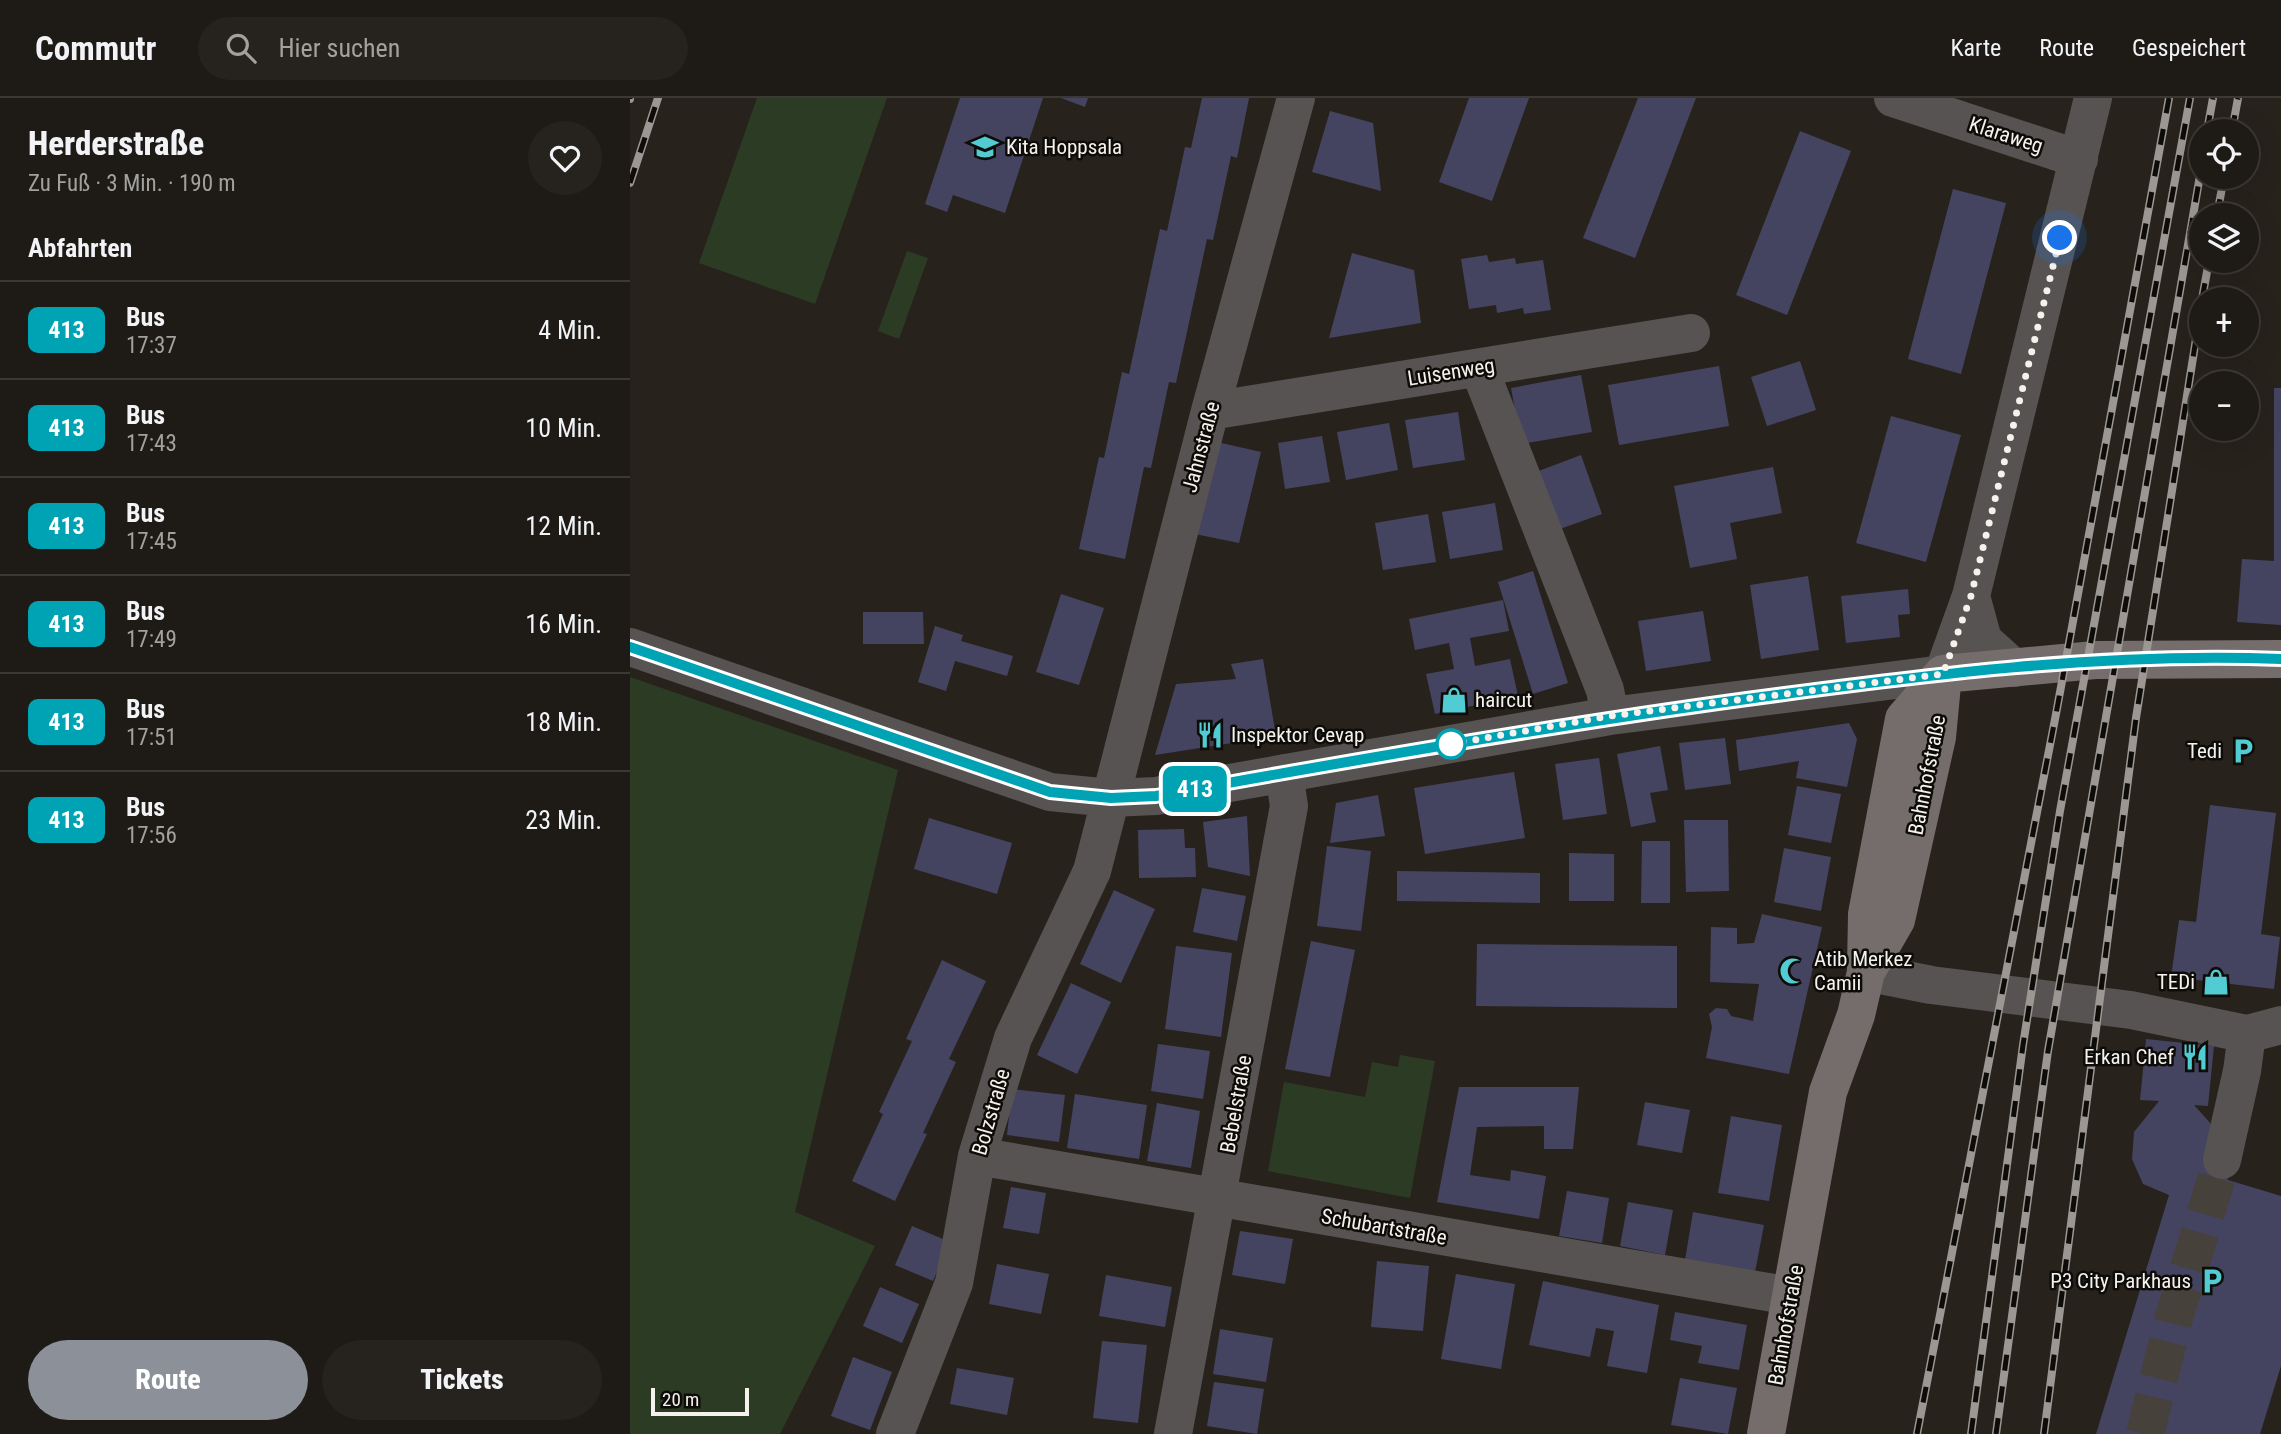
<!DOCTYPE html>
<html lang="de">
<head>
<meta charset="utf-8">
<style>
	body { margin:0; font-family:"Roboto Condensed",sans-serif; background:#26231e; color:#f1f3f6; height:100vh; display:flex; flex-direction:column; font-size:26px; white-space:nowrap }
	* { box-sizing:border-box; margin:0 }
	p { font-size:23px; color:#a1a1a0 }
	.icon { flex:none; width:38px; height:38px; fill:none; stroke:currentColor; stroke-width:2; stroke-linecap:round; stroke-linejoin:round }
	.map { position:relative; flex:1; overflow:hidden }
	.sheet { display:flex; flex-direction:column; background:#1e1a15; width:630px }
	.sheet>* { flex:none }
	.badge { padding:0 14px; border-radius:10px; font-size:24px; line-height:46px }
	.buttons { position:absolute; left:1559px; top:21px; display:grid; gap:14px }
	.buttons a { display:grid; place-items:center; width:70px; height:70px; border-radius:50%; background:#1e1a15; box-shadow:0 7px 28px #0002,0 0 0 2px #3c3834; font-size:35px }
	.scale { position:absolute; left:21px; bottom:18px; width:98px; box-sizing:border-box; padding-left:7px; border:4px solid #f5f1ed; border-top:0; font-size:19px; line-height:24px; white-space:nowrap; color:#f5f1ed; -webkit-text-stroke:5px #0e0c09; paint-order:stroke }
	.you { position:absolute; width:35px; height:35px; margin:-18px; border:5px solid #fff; border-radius:50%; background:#1a73e8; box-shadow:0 0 0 10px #1a73e833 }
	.map>.badge { position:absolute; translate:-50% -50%; box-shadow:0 0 0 4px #fff }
	h2 { padding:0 28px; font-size:26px; line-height:63px }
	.round { display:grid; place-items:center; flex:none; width:74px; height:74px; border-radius:37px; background:#26231e }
	.headline { display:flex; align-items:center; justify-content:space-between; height:119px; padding:0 28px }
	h1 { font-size:33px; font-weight:800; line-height:52px }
	.primary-button { display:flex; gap:14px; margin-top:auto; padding:14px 28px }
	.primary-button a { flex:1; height:80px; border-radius:42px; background:#8c9099; color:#fff; font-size:28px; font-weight:800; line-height:80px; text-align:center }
	.primary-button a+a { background:#26231e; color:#f1f3f6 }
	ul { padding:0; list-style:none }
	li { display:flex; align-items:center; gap:21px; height:98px; padding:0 28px; border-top:2px solid #3c3834 }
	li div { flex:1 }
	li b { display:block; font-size:26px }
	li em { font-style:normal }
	li .badge { min-width:77px; font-weight:700; text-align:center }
	header { display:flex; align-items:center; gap:42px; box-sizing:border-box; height:98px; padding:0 35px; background:#1e1a15; border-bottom:2px solid #3c3834 }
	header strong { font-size:33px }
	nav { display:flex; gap:38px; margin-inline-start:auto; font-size:24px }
	.search { width:490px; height:63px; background:#26231e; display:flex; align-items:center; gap:18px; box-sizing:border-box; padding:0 24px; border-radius:38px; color:#a1a1a0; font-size:26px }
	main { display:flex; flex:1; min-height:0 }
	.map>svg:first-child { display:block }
</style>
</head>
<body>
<header>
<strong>Commutr</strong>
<div class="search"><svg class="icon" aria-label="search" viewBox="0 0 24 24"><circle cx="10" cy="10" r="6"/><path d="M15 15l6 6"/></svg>Hier suchen</div>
<nav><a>Karte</a><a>Route</a><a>Gespeichert</a></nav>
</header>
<main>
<section class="sheet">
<div class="headline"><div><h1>Herderstraße</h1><p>Zu Fuß · 3 Min. · 190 m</p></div><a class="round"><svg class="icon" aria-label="heart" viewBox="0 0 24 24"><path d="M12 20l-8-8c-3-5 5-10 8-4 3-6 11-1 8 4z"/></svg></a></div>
<h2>Abfahrten</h2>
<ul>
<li><span class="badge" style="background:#00a3b4;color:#fff">413</span><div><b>Bus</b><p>17:37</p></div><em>4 Min.</em></li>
<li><span class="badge" style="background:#00a3b4;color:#fff">413</span><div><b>Bus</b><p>17:43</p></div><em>10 Min.</em></li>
<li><span class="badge" style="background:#00a3b4;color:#fff">413</span><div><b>Bus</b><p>17:45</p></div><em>12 Min.</em></li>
<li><span class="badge" style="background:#00a3b4;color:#fff">413</span><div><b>Bus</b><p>17:49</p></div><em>16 Min.</em></li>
<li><span class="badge" style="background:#00a3b4;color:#fff">413</span><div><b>Bus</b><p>17:51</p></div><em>18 Min.</em></li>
<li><span class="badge" style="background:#00a3b4;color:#fff">413</span><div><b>Bus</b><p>17:56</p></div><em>23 Min.</em></li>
</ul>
<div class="primary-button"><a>Route</a><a>Tickets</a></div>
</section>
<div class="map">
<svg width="1651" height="1336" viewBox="0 0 1651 1336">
	<rect width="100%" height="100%" fill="#28221c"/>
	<path fill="#2c3c24" d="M 127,0 L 257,0 L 185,206 L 69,165 Z
		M 277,153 L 298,160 L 269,241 L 248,233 Z
		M 0,579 L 268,672 L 165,1114 L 245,1148 L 150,1336 L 0,1336 Z
		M 770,957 L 805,963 L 780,1100 L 638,1073 L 654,984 L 735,999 L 742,964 L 768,969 Z"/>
	<path fill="#444460" d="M 330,0 L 413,0 L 375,115 L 323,97 L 317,114 L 295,106 Z
		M 431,0 L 458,0 L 455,9 Z
		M 572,0 L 619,0 L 607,60 L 601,58 L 583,142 L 577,141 L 546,285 L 539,284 L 521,370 L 514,369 L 495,461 L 449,451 L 469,359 L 474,360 L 492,274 L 499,276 L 530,131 L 537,133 L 555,49 L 561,50 Z
		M 839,0 L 899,0 L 862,103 L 809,84 Z
		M 1008,0 L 1066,0 L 1005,160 L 953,140 Z
		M 700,13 L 743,25 L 751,93 L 682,74 Z
		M 1170,33 L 1221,53 L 1157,217 L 1106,197 Z
		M 1323,91 L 1376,105 L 1331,276 L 1278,261 Z
		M 722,155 L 784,172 L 791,225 L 699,240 Z
		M 857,157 L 859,164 L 885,160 L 886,166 L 913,162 L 921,212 L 894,216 L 893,210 L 867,215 L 866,207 L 839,211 L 831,161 Z
		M 1170,263 L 1186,312 L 1137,328 L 1121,279 Z
		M 1089,268 L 1099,328 L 989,347 L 978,287 Z
		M 951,277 L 962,334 L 891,346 L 881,290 Z
		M 1644,290 L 1651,290 L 1651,527 L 1607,524 L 1612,461 L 1644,463 Z
		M 828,314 L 835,362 L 783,370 L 775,322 Z
		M 1261,318 L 1331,337 L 1296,464 L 1226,445 Z
		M 759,325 L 768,372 L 716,382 L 707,334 Z
		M 692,338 L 700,384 L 655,391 L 648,345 Z
		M 587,344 L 631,354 L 609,445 L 565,436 Z
		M 951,357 L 972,416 L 927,432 L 906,374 Z
		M 1143,369 L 1152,415 L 1100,425 L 1107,461 L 1060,470 L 1044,388 Z
		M 865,405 L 873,452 L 820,461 L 812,414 Z
		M 798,416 L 806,464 L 753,472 L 745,425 Z
		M 903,473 L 938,585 L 903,596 L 868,484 Z
		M 1178,478 L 1189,552 L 1131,561 L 1120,487 Z
		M 1278,491 L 1280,516 L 1268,517 L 1270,539 L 1216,545 L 1211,498 Z
		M 431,496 L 474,510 L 449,587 L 406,574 Z
		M 873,502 L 879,533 L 840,540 L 845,568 L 880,561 L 888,598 L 805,616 L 796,576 L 824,571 L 819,545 L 785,552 L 779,521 Z
		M 1073,513 L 1081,563 L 1016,573 L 1008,523 Z
		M 233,514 L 293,514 L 294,546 L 233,546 Z
		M 305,528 L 333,537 L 331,543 L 383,558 L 377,578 L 325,563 L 316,593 L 288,584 Z
		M 633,561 L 646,638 L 525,657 L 546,586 L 606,581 L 601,566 Z
		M 1219,625 L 1227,641 L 1217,689 L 1166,680 L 1169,663 L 1109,673 L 1106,642 Z
		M 1095,640 L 1101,686 L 1055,692 L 1049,645 Z
		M 1030,648 L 1038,692 L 1020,695 L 1026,724 L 1001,729 L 987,656 Z
		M 969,660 L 977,716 L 933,722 L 925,666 Z
		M 884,674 L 895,740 L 795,756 L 784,690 Z
		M 1167,688 L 1211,696 L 1201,745 L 1158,737 Z
		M 748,697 L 755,738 L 700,745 L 706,705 Z
		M 1580,707 L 1646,715 L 1631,836 L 1650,839 L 1644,891 L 1541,879 L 1549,822 L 1566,824 Z
		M 617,718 L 620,778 L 578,769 L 573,724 Z
		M 299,720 L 382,745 L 367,796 L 284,771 Z
		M 1054,722 L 1098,722 L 1099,793 L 1056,794 Z
		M 554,731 L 555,750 L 565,750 L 566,779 L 509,780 L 508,732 Z
		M 1012,743 L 1040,743 L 1040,805 L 1011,805 Z
		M 697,748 L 741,753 L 731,833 L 687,828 Z
		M 1154,750 L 1201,759 L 1191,813 L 1144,804 Z
		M 939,755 L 984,756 L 984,803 L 939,803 Z
		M 767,773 L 910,775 L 910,805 L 767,803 Z
		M 572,790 L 616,798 L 607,843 L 563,834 Z
		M 484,792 L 525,811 L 491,885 L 450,866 Z
		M 1132,816 L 1192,829 L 1159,976 L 1076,960 L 1082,929 L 1079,916 L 1086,910 L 1097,911 L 1101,918 L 1123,923 L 1129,886 L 1080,884 L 1081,829 L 1107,830 L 1107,846 L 1124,845 Z
		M 681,843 L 725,852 L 700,979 L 655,971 Z
		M 847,846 L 1047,848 L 1047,910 L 846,908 Z
		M 546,848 L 602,855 L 591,939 L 535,931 Z
		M 312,862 L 356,883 L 319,961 L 326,964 L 293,1035 L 297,1036 L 265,1103 L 222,1083 L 253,1016 L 249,1014 L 282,943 L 276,941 Z
		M 441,885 L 481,904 L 447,976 L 407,957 Z
		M 1516,941 L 1584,948 L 1578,1008 L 1564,1007 L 1582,1027 L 1598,1082 L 1651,1098 L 1651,1268 L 1630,1336 L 1466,1336 L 1539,1097 L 1513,1086 L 1502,1061 L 1504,1034 L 1529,1003 L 1510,1002 Z
		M 528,946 L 580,953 L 573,1001 L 521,993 Z
		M 829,989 L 949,989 L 943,1051 L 914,1051 L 914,1028 L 847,1029 L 840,1077 L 880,1083 L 881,1072 L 916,1078 L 909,1121 L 807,1104 Z
		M 382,991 L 435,997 L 429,1044 L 377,1037 Z
		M 445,996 L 517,1007 L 509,1061 L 437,1050 Z
		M 1015,1004 L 1060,1012 L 1052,1055 L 1007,1047 Z
		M 527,1005 L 570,1013 L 561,1070 L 517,1063 Z
		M 1101,1018 L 1152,1027 L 1139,1103 L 1088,1095 Z
		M 381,1089 L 416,1095 L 409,1136 L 373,1130 Z
		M 937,1093 L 979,1100 L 972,1145 L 929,1138 Z
		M 998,1104 L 1043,1112 L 1035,1157 L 990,1148 Z
		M 1063,1114 L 1134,1127 L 1125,1174 L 1055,1162 Z
		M 282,1128 L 320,1144 L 303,1183 L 265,1167 Z
		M 610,1133 L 663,1141 L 655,1186 L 602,1177 Z
		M 747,1163 L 799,1168 L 793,1233 L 741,1229 Z
		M 367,1166 L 419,1176 L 411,1216 L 359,1206 Z
		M 826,1176 L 885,1186 L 871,1271 L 811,1261 Z
		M 476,1177 L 542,1189 L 535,1229 L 469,1218 Z
		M 913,1183 L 1029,1207 L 1017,1275 L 977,1268 L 984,1233 L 966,1230 L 960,1259 L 899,1247 Z
		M 250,1189 L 289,1206 L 272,1245 L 233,1228 Z
		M 1045,1214 L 1117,1227 L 1109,1272 L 1068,1265 L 1072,1248 L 1040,1242 Z
		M 590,1231 L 643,1240 L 636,1284 L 583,1276 Z
		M 472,1243 L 517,1247 L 508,1325 L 463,1320 Z
		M 223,1259 L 262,1274 L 240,1332 L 201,1318 Z
		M 327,1270 L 384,1280 L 377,1317 L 320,1306 Z
		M 1050,1280 L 1107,1290 L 1098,1336 L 1041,1327 Z
		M 584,1284 L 634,1291 L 627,1336 L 577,1328 Z"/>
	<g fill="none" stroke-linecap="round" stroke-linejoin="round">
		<path stroke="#47413b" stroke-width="38" stroke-dasharray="38 19" stroke-linecap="butt" d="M 1515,1336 L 1543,1223 L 1592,1062"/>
		<path stroke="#575352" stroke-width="38" d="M 1263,0 L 1449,61
			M 849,270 L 975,592 L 980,618
			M 580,313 L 1061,235
			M 1341,498 L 1353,542 L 1384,570
			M 0,549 L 420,694 L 481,700 L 526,698 L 980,618 L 1313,576 L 1341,498 L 1463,0
			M 1236,874 L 1301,887 L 1501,912 L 1617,936 L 1651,927
			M 347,1058 L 1161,1198
			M 1592,1062 L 1612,973 L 1617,936
			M 265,1336 L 324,1185 L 347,1058 L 383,940 L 462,773 L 580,313 L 666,0
			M 543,1336 L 659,708 L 654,675"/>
		<path stroke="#746d6c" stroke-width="38" d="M 1313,576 L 1465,562 L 1651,561
			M 1236,871 L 1237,816 L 1274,621 L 1313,576
			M 1136,1336 L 1198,994 L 1226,917 L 1236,874 L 1266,822 L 1307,639 L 1313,576"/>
		<g stroke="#9c9792" stroke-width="8">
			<path id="rail" d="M 0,1 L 0,0
				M 1577,33 L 1583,0
				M 1602,33 L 1608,0
				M 0,85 L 28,0
				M 1587,117 L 1594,79
				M 1572,201 L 1579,163
				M 1287,1336 L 1426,616 L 1539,0
				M 1341,1336 L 1393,947 L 1430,713 L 1560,0
				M 1366,1336 L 1418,953 L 1572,66
				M 1414,1336 L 1506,620 L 1572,203"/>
		</g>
		<use href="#rail" stroke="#0e0c09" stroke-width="5" stroke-dasharray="16" stroke-linecap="butt"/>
	</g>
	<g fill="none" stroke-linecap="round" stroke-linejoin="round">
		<g stroke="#fff" stroke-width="16">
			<path id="line" d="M 0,549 L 420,694 L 481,700 L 526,698 C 723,662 919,628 1117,601 C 1294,577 1472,554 1651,561"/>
		</g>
		<use href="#line" stroke="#00a3b4" stroke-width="10"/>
		<path stroke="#f5f1ed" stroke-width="7" stroke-dasharray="0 12.6" d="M 821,646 L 980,618 L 1313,576 L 1341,498 L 1430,140"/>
	</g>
	<defs>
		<g id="school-bare" transform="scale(2.1)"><path d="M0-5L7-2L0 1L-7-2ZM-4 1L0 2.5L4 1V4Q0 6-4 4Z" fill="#51ccd2" stroke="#0e0c09" stroke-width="2.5" paint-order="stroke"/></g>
		<g id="shop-bare" transform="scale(2.1)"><path d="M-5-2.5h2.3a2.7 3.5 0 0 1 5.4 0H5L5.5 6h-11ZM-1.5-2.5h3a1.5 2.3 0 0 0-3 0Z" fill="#51ccd2" stroke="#0e0c09" stroke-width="2.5" paint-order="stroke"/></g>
		<g id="restaurant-bare" transform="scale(2.1)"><path d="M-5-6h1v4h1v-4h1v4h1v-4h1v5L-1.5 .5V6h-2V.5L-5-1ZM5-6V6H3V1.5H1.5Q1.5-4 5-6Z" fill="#51ccd2" stroke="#0e0c09" stroke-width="2.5" paint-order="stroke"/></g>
		<g id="parking-bare" transform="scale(2.1)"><path d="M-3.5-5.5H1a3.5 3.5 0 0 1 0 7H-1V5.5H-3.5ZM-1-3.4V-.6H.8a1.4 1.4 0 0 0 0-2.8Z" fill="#51ccd2" stroke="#0e0c09" stroke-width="2.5" paint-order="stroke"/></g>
		<g id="mosque-bare" transform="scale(2.1)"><path d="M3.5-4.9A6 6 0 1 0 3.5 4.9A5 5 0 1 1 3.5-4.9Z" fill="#51ccd2" stroke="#0e0c09" stroke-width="2.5" paint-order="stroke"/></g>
	</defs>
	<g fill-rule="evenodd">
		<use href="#school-bare" x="355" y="49"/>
		<use href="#shop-bare" x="824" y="602"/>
		<use href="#restaurant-bare" x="580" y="637"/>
		<use href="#parking-bare" x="1613" y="653"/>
		<use href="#mosque-bare" x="1163" y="873"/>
		<use href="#shop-bare" x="1586" y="884"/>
		<use href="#restaurant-bare" x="1565" y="959"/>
		<use href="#parking-bare" x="1582" y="1183"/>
	</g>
	<circle fill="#fff" stroke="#00a3b4" stroke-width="3.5" cx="821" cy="646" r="14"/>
	<g text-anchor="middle" stroke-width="5" stroke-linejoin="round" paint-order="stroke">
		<g font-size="21" fill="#f5f1ed" stroke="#0e0c09">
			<text transform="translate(1376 37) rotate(18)" y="7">Klaraweg</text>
			<text transform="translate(821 274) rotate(-9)" y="7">Luisenweg</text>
			<text transform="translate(571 349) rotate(-75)" y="7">Jahnstraße</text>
			<text transform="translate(1297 677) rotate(-79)" y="7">Bahnhofstraße</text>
			<text transform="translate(606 1006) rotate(-80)" y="7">Bebelstraße</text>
			<text transform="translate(361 1014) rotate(-74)" y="7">Bolzstraße</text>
			<text transform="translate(754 1129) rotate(10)" y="7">Schubartstraße</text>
			<text transform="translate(1156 1227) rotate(-80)" y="7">Bahnhofstraße</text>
		</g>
		<g font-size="21" fill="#f5f1ed" stroke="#0e0c09" text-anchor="start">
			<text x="376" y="56">Kita Hoppsala</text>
			<text x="845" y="609">haircut</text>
			<text x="601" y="644">Inspektor Cevap</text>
			<text x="1592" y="660" text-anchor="end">Tedi</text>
			<text x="1184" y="868">Atib Merkez<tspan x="1184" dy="24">Camii</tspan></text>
			<text x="1565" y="891" text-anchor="end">TEDi</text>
			<text x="1544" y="966" text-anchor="end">Erkan Chef</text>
			<text x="1561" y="1190" text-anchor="end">P3 City Parkhaus</text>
		</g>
	</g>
</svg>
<div class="buttons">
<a><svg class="icon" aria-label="locate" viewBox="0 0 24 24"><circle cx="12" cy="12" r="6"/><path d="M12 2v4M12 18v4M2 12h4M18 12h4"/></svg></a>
<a><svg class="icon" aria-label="layers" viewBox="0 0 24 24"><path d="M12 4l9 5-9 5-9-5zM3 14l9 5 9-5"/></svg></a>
<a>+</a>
<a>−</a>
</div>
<div class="scale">20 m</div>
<div class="you" style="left:1430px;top:140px"></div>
<b class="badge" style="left:565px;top:691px;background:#00a3b4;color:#fff">413</b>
</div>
</main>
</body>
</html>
